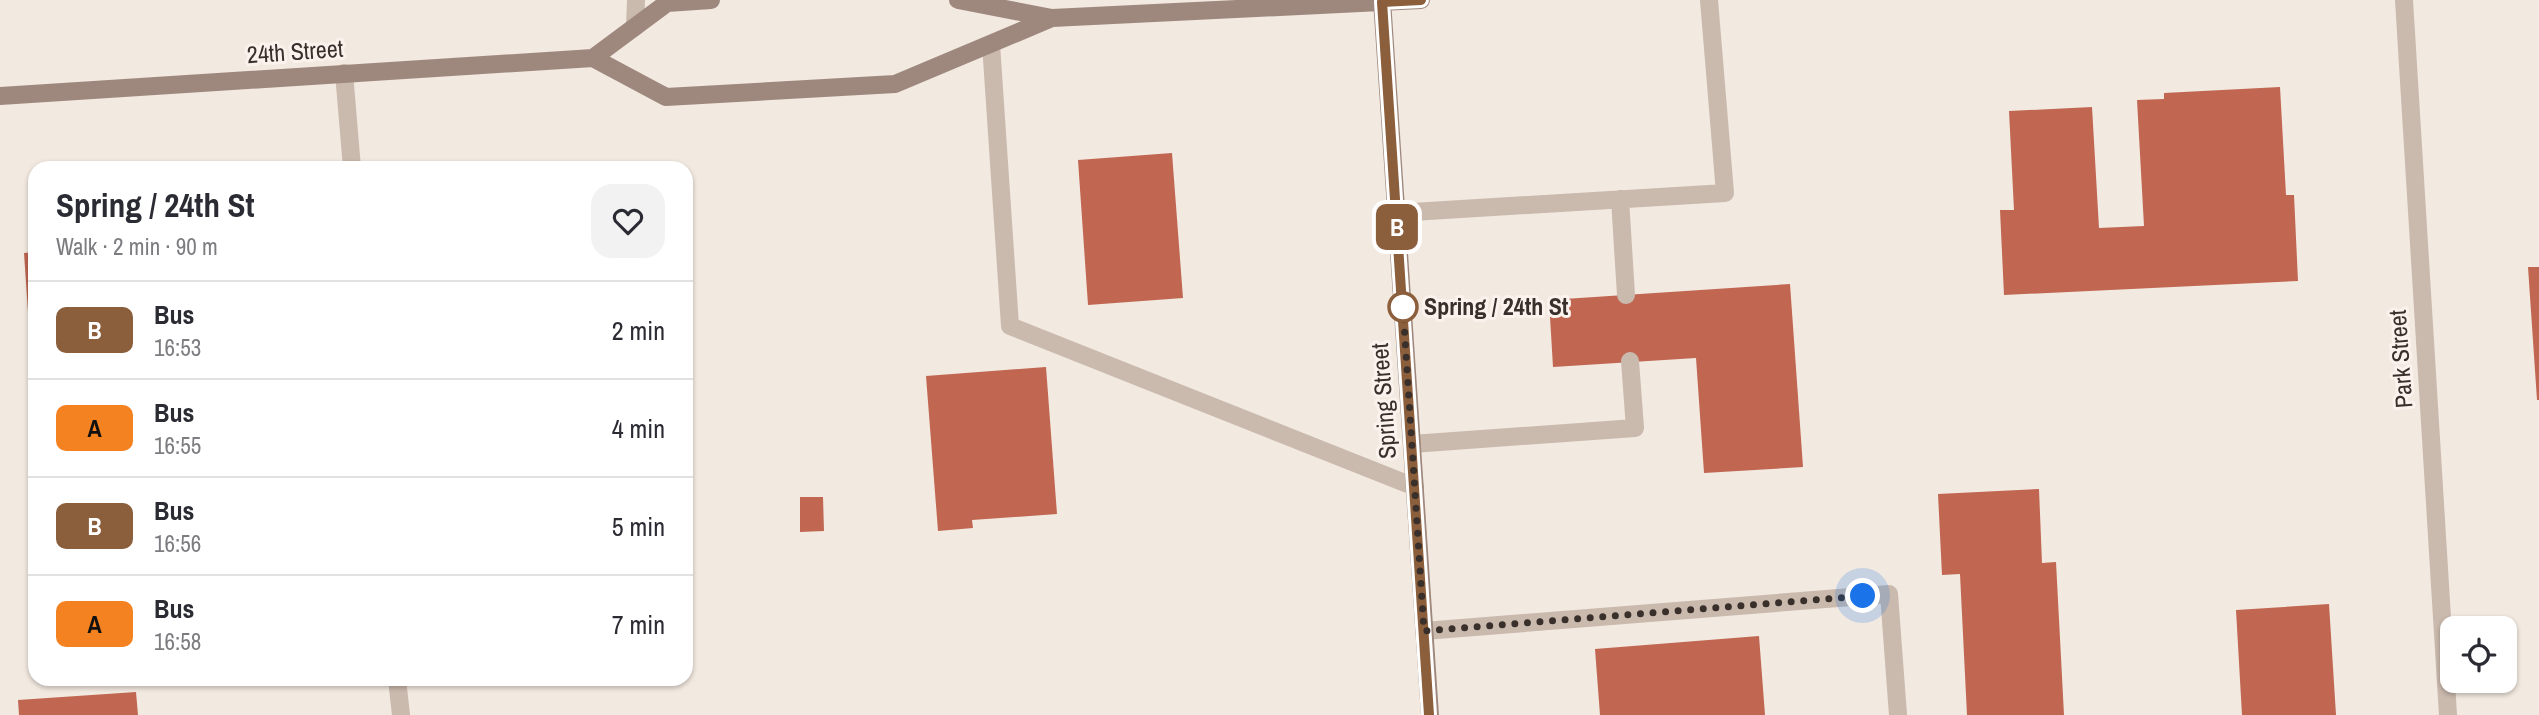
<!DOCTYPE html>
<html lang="en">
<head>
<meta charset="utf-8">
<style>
	body { margin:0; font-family:"Archivo Narrow",sans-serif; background:#f2f2f3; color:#2b2b33; height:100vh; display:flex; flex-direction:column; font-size:26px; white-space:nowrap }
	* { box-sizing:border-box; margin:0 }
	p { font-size:23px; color:#7c7c81 }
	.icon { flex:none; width:38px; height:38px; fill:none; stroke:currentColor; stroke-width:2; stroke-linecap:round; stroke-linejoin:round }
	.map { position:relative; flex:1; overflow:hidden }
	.side { position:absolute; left:28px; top:161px; width:665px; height:525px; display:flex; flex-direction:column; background:#fff; border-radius:21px; box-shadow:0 2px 5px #0004 }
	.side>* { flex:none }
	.badge { padding:0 14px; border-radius:10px; font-size:24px; line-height:46px }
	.buttons { position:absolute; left:2440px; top:616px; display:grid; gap:14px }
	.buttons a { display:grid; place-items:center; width:77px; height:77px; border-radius:14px; background:#fff; box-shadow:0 2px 5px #0004; font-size:35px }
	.you { position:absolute; width:35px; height:35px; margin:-18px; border:5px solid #fff; border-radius:50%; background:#1a73e8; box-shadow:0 0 0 10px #1a73e833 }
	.map>.badge { position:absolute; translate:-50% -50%; box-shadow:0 0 0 4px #fff }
	.round { display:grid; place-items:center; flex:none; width:74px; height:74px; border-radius:21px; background:#f2f2f3 }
	.headline { display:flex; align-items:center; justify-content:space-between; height:119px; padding:0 28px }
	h1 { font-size:33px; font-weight:700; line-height:52px }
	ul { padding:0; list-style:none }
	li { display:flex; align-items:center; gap:21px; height:98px; padding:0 28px; border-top:2px solid #e1e1e2 }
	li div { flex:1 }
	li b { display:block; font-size:26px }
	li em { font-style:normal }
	li .badge { min-width:77px; font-weight:700; text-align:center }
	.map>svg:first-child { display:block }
</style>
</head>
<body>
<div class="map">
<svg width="2539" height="715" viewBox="0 0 2539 715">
	<rect width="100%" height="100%" fill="#f2e9e0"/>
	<path fill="#c06651" d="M 2280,87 L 2286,195 L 2294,195 L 2298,281 L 2004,295 L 2000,210 L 2014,210 L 2009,111 L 2092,107 L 2099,228 L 2144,226 L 2137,100 L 2164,99 L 2164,93 Z
		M 1172,153 L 1183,298 L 1088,305 L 1078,160 Z
		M 35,252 L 35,385 L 33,386 L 24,253 Z
		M 2528,267 L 2539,267 L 2539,400 L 2537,400 Z
		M 1790,284 L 1803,467 L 1704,473 L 1696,358 L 1553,367 L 1549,300 Z
		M 1046,367 L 1057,514 L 972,520 L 973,528 L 938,531 L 926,376 Z
		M 2039,489 L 2042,563 L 2056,562 L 2064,715 L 1967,715 L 1960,574 L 1942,575 L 1938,494 Z
		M 800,497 L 823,497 L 824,531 L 800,532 Z
		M 686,522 L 688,522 L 690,549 L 686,549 Z
		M 2329,604 L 2336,715 L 2242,715 L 2236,610 Z
		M 1759,636 L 1765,715 L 1600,715 L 1595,649 Z
		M 136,692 L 138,715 L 19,715 L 18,700 Z"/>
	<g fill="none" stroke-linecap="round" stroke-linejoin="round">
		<path stroke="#cab9ad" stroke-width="18" d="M 635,27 L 636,0
			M 991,44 L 1010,326 L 1415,487
			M 1620,199 L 1626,295
			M 1396,213 L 1725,193 L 1709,0
			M 1412,444 L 1635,428 L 1630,361
			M 1424,631 L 1889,594 L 1898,715"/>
		<path stroke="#cab9ad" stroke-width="18" d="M 2404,0 L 2448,715
			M 344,73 L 352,168
			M 397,679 L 401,715"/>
		<path stroke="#9e887e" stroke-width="18" d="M 958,0 L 1052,18 L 1421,0
			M 1382,0 L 1430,715
			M 593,58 L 667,3 L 711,0
			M 0,96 L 593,58 L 666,97 L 895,84 L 1052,18"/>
	</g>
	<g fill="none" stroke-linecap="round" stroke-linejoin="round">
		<g stroke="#fff" stroke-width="16">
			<path id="line" d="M 1421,0 L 1382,2 L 1429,715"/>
		</g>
		<use href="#line" stroke="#8b5e3c" stroke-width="10"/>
		<path stroke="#392f2b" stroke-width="7" stroke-dasharray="0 12.6" d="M 1403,307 L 1424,631 L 1863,596"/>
	</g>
	<circle fill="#fff" stroke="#8b5e3c" stroke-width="3.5" cx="1403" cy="307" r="14"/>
	<g text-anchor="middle" stroke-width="6" stroke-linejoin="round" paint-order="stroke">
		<g font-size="24" fill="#392f2b" stroke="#faf3ed">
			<text transform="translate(295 52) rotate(-4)" y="8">24th Street</text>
			<text transform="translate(2401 359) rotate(-94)" y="8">Park Street</text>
			<text transform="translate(1384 401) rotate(-94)" y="8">Spring Street</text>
		</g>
		<g font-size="24" font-weight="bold" fill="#392f2b" stroke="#faf3ed" text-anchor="start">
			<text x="1424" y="315">Spring / 24th St</text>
		</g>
	</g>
</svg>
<div class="buttons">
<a><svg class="icon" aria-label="locate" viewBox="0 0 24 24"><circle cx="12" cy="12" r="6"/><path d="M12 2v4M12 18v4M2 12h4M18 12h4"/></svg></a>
</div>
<div class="you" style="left:1863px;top:596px"></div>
<b class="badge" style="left:1397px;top:227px;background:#8b5e3c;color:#fff">B</b>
<section class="side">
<div class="headline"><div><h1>Spring / 24th St</h1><p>Walk · 2 min · 90 m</p></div><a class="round"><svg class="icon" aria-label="heart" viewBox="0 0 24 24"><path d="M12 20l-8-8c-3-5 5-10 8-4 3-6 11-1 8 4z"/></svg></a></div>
<ul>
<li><span class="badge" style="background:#8b5e3c;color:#fff">B</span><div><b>Bus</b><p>16:53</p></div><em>2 min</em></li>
<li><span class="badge" style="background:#f58220;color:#111">A</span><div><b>Bus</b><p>16:55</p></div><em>4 min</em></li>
<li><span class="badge" style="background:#8b5e3c;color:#fff">B</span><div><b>Bus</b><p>16:56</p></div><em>5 min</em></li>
<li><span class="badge" style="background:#f58220;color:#111">A</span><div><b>Bus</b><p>16:58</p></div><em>7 min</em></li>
</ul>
</section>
</div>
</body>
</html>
